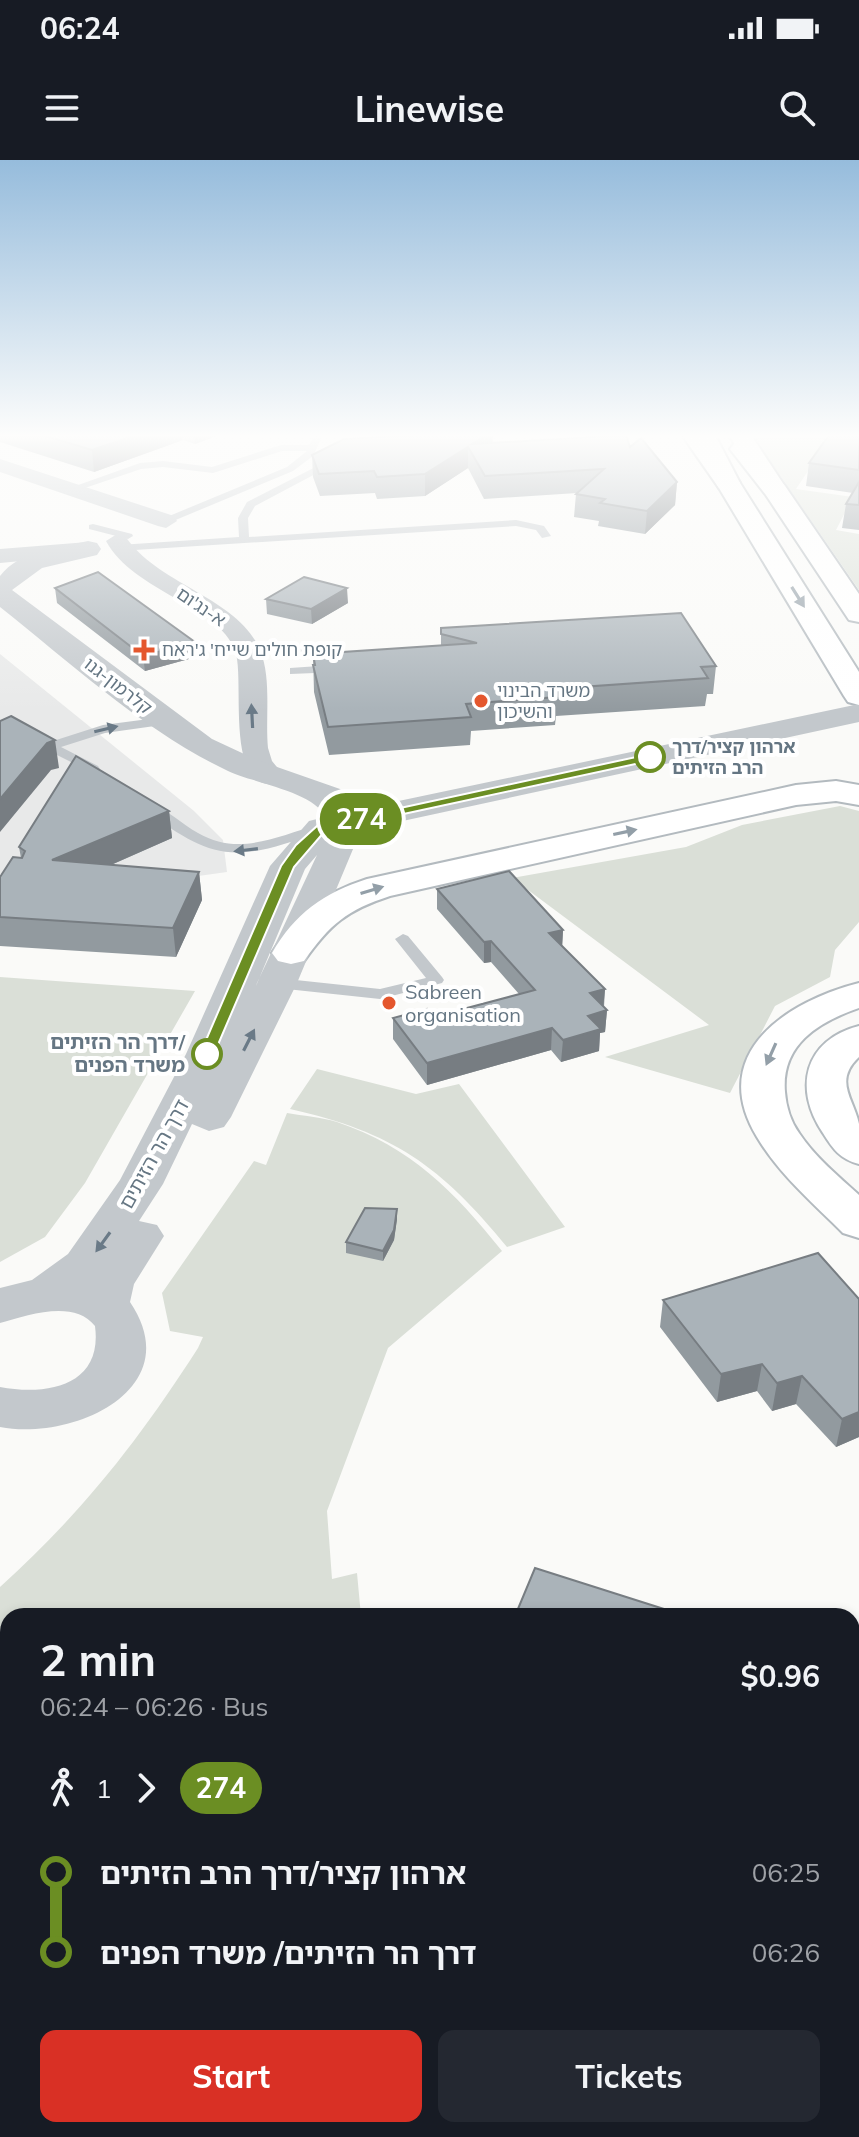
<!DOCTYPE html>
<html lang="en">
<head>
<meta charset="utf-8">
<style>
	body { margin:0; font-family:Mulish,"Noto Sans Hebrew",sans-serif; background:#242831; color:#f1f3f6; height:100vh; display:flex; flex-direction:column; font-size:30px; white-space:nowrap }
	* { box-sizing:border-box; margin:0 }
	p { font-size:26px; color:#9ea1a6 }
	.icon { flex:none; width:44px; height:44px; fill:none; stroke:currentColor; stroke-width:2; stroke-linecap:round; stroke-linejoin:round }
	.map { position:relative; flex:1; overflow:hidden }
	.side { position:absolute; left:0px; top:1448px; width:860px; height:530px; display:flex; flex-direction:column; background:#171b24; border-radius:24px 24px 0 0; box-shadow:0 4px 12px #0003 }
	.side>* { flex:none }
	.badge { padding:0 16px; border-radius:26px; font-size:28px; line-height:52px }
	.map>.badge { position:absolute; translate:-50% -50%; box-shadow:0 0 0 4px #fff }
	.legs { display:flex; align-items:center; gap:12px; height:88px; padding:0 40px; font-size:26px }
	.legs p { margin-inline-start:auto }
	.headline { display:flex; align-items:center; justify-content:space-between; height:136px; padding:0 40px }
	h1 { font-size:44px; font-weight:700; line-height:60px }
	.action { display:flex; gap:16px; margin-top:auto; padding:16px 40px }
	.action a { flex:1; height:92px; border-radius:16px; background:#d93025; color:#fff; font-size:32px; font-weight:700; line-height:92px; text-align:center }
	.action a+a { background:#242831; color:#f1f3f6 }
	ul { padding:0 40px; list-style:none }
	li { display:flex; align-items:center; gap:28px; height:80px; font-size:30px }
	li i { display:grid; place-items:center; width:12px; height:100%; margin:0 10px; background:currentColor }
	li i::after { content:''; width:20px; height:20px; margin:-10px; border:6px solid; border-radius:50%; background:#171b24 }
	li p { margin-inline-start:auto }
	li:first-child i { background:linear-gradient(#0000 50%,currentColor 0) }
	li:last-child i { background:linear-gradient(currentColor 50%,#0000 0) }
	.status { display:flex; justify-content:space-between; align-items:center; height:56px; padding:0 40px; background:#171b24; direction:ltr }
	.status svg { height:22px; fill:currentColor }
	header { display:flex; justify-content:space-between; align-items:center; height:104px; padding:0 40px; background:#171b24; font-size:36px; font-weight:700 }
	.map>svg:first-child { display:block }
</style>
</head>
<body>
<div class="status"><b>06:24</b><svg viewBox="0 0 49 12"><path d="M0 12V9h3v3zM5 12V6h3v6zM10 12V3h3v9zM15 12V0h3v12zM26 1h20v11H26zM47 4h2v5h-2z"/></svg></div>
<header><svg class="icon" aria-label="menu" viewBox="0 0 24 24"><path d="M4 6h16M4 12h16M4 18h16"/></svg>Linewise<svg class="icon" aria-label="search" viewBox="0 0 24 24"><circle cx="10" cy="10" r="6"/><path d="M15 15l6 6"/></svg></header>
<div class="map">
<svg width="859" height="1977" viewBox="0 0 859 1977">
	<rect width="100%" height="100%" fill="#fafaf8"/>
	<path fill="#e8e9e9" d="M 0,494 L 194,651 L 223,680 L 227,712 L 141,724 L 0,714 Z"/>
	<path fill="#dadfd7" d="M 752,275 L 832,275 L 796,329 L 853,337 L 836,370 L 859,374 L 859,430 Z
		M 840,646 L 859,651 L 859,762 L 835,790 L 830,817 L 775,846 L 730,933 L 605,897 L 709,865 L 512,718 L 686,687 L 742,665 Z
		M 0,817 L 195,831 L 85,1023 L 45,1077 L 0,1102 Z
		M 317,909 L 416,934 L 459,924 L 565,1067 L 507,1087 C 441,1006 393,972 290,949 Z
		M 287,953 C 303,956 321,957 337,962 C 411,987 454,1031 502,1091 L 388,1188 L 327,1351 L 332,1419 L 357,1413 L 361,1456 L 8,1456 L 8,1970 L 202,1970 L 198,1977 L 0,1977 L 0,1427 C 82,1353 139,1280 198,1188 L 203,1177 L 170,1171 L 162,1133 L 254,1001 L 266,1005 Z
		M 213,1970 L 468,1970 L 465,1977 L 209,1977 Z"/>
	<g fill="none" stroke-linecap="round" stroke-linejoin="round">
		<g stroke="#b3babf" stroke-width="4">
			<path id="secondary" d="M 693,275 L 715,275 L 740,323 L 859,512 L 859,545 L 848,542 L 844,536 L 716,323 Z
				M 742,282 L 750,284 L 785,326 L 859,434 L 859,462 L 849,460 L 766,335 L 730,289 L 734,284 Z
				M 836,621 L 859,625 L 859,645 L 836,641 L 796,645 L 390,736 C 347,750 330,764 304,801 L 291,804 L 278,801 L 272,793 C 295,753 324,733 367,719 L 796,625 Z
				M 859,823 L 859,848 C 818,862 781,885 785,932 C 786,946 791,962 799,973 C 815,997 838,1016 859,1035 L 859,1078 L 843,1073 C 813,1043 779,1014 757,977 C 706,893 788,841 859,823 Z
				M 859,866 L 859,897 C 833,921 854,939 859,964 C 859,976 859,992 859,1004 C 840,999 833,989 823,973 C 793,929 804,880 859,866 Z"/>
		</g>
		<g stroke="#b4b9bd" stroke-width="4">
			<path id="trunk" d="M 682,275 L 704,275 L 740,323 L 737,328 L 719,328 Z
				M 729,275 L 751,275 L 788,331 L 785,336 L 767,336 Z"/>
		</g>
		<path fill="#c3c8cc" fill-rule="evenodd" d="M 314,275 L 323,275 L 313,296 L 293,311 L 166,364 L 162,363 L 162,359 L 287,307 L 307,291 L 282,291 L 213,313 L 163,307 L 141,309 L 76,331 L 67,329 L 140,303 L 163,301 L 212,307 L 281,285 L 309,285 Z
			M 333,298 L 338,301 L 336,303 L 255,346 L 248,358 L 249,377 L 516,360 L 544,366 L 551,376 L 542,378 L 536,370 L 516,366 L 119,391 L 114,388 L 119,385 L 239,377 L 238,358 L 247,342 Z
			M 93,364 L 132,374 L 133,376 L 128,379 L 89,369 L 89,365 Z
			M 320,484 L 326,488 L 331,506 L 340,506 L 340,512 L 290,514 L 290,508 L 319,506 L 315,492 L 247,495 L 241,491 L 247,487 Z
			M 164,557 L 170,561 L 169,564 L 105,573 L 61,587 L 98,606 L 100,609 L 93,613 L 45,589 L 0,575 L 0,567 L 50,582 L 103,565 Z
			M 150,644 C 167,649 182,664 198,673 C 239,697 277,676 318,665 L 325,669 C 315,677 297,680 284,684 C 220,704 198,687 145,651 L 145,645 Z
			M 403,774 L 408,776 L 442,817 L 444,820 L 442,823 L 380,839 L 277,828 L 269,823 L 277,818 L 380,829 L 426,818 L 395,779 Z"/>
		<path fill="#c3c8cc" fill-rule="evenodd" d="M 0,299 L 174,356 L 177,361 L 166,368 L 158,366 L 0,312 Z
			M 117,374 L 125,376 C 159,426 238,437 260,490 C 272,519 265,557 268,588 L 272,601 L 285,617 L 281,623 C 222,638 246,521 235,490 C 218,445 134,432 106,381 Z
			M 88,382 L 99,389 L 96,394 L 0,403 L 0,389 Z"/>
		<path fill="#c3c8cc" fill-rule="evenodd" d="M 88,381 L 97,383 L 101,389 L 97,395 L 42,408 L 12,430 L 212,579 L 257,600 L 340,629 L 356,650 L 859,544 L 859,562 L 361,670 L 297,823 L 231,957 L 224,967 L 209,971 L 192,964 L 163,1024 L 139,1061 L 157,1065 L 164,1076 L 134,1124 L 130,1142 C 189,1229 73,1281 0,1267 L 0,1227 C 47,1236 103,1226 95,1166 C 74,1139 28,1155 0,1163 L 0,1128 L 32,1120 L 68,1094 L 120,1020 L 186,894 L 270,706 L 309,661 L 325,657 C 315,632 253,623 228,611 C 144,571 73,505 0,447 L 0,416 C 20,390 58,388 88,381 ZM 317,695 L 257,823 L 256,826 L 305,709 Z"/>
		<use href="#secondary" fill="#fff" fill-rule="evenodd"/>
		<use href="#trunk" fill="#fff" fill-rule="evenodd"/>
	</g>
	<path fill="#929a9f" d="M 0,275 L 219,275 L 195,284 L 183,280 L 94,312 L 0,282 Z
		M 493,275 L 492,282 L 630,287 L 677,322 L 675,345 L 645,374 L 598,366 L 599,361 L 574,357 L 576,334 L 577,333 L 484,339 L 468,308 L 425,336 L 377,339 L 375,333 L 320,336 L 313,317 L 312,295 Z
		M 859,275 L 859,370 L 842,368 L 846,344 L 853,333 L 806,326 L 809,303 Z
		M 55,428 L 196,497 L 145,511 L 57,443 Z
		M 266,439 L 348,443 L 312,464 L 267,454 Z
		M 441,468 L 716,506 L 713,534 L 707,534 L 705,546 L 556,556 L 555,565 L 471,571 L 470,585 L 329,595 L 314,532 L 313,494 L 441,486 Z
		M 169,651 L 172,678 L 111,705 L 199,712 L 202,740 L 176,797 L 0,786 L 0,717 L 21,698 L 19,687 Z
		M 437,729 L 563,770 L 562,786 L 605,829 L 604,847 L 607,850 L 605,872 L 600,873 L 599,891 L 561,902 L 551,890 L 427,925 L 393,879 L 393,858 L 433,857 L 519,834 L 491,802 L 484,803 L 437,749 Z
		M 397,1059 L 394,1080 L 383,1101 L 346,1093 L 346,1082 Z
		M 818,1093 L 859,1277 L 836,1287 L 796,1244 L 772,1251 L 757,1231 L 717,1242 L 660,1167 L 663,1140 Z
		M 852,1619 L 859,1622 L 859,1977 L 802,1977 L 784,1970 L 852,1970 Z"/>
	<path fill="#777d82" d="M 136,275 L 182,275 L 183,280 L 94,312 L 92,290 Z
		M 194,275 L 219,275 L 195,284 Z
		M 486,275 L 493,275 L 492,292 L 472,284 Z
		M 468,287 L 468,308 L 425,336 L 425,314 Z
		M 677,322 L 675,345 L 645,374 L 647,351 Z
		M 347,428 L 348,443 L 312,464 L 311,449 Z
		M 195,482 L 196,497 L 145,511 L 143,496 Z
		M 55,580 L 59,608 L 51,610 L 0,672 L 0,639 L 47,583 Z
		M 169,651 L 172,678 L 56,729 L 52,700 Z
		M 199,712 L 202,740 L 176,797 L 173,768 Z
		M 563,770 L 562,790 L 549,773 Z
		M 491,781 L 491,802 L 484,803 L 484,782 Z
		M 605,829 L 603,850 L 590,833 Z
		M 607,850 L 605,872 L 600,873 L 599,891 L 561,902 L 563,880 L 588,856 Z
		M 552,868 L 551,890 L 427,925 L 427,903 Z
		M 397,1049 L 397,1059 L 394,1080 L 383,1101 L 383,1091 Z
		M 762,1204 L 757,1231 L 717,1242 L 721,1214 Z
		M 802,1216 L 796,1244 L 772,1251 L 777,1223 Z
		M 859,1252 L 859,1277 L 836,1287 L 842,1259 Z"/>
	<path fill="#aab3b9" stroke="#777d82" stroke-width="2" d="M 42,275 L 136,275 L 92,290 Z
		M 417,275 L 486,275 L 472,284 L 626,275 L 630,287 L 641,278 L 677,322 L 647,351 L 600,343 L 605,339 L 576,334 L 604,309 L 485,316 L 468,287 L 425,314 L 377,317 L 374,311 L 319,314 L 312,295 L 344,279 Z
		M 829,275 L 859,275 L 859,310 L 809,303 Z
		M 859,322 L 859,345 L 846,344 Z
		M 98,412 L 195,482 L 143,496 L 55,428 Z
		M 304,417 L 347,428 L 311,449 L 266,439 Z
		M 681,453 L 716,506 L 701,507 L 708,518 L 553,529 L 557,537 L 466,544 L 471,557 L 328,567 L 313,505 L 315,505 L 313,494 L 477,483 L 441,474 L 441,468 Z
		M 11,556 L 55,580 L 47,583 L 0,639 L 0,561 Z
		M 76,596 L 169,651 L 52,700 L 199,712 L 173,768 L 0,757 L 0,717 L 13,697 L 22,698 L 25,691 L 19,687 Z
		M 509,711 L 563,770 L 549,773 L 605,829 L 590,833 L 607,850 L 588,856 L 601,869 L 563,880 L 552,868 L 427,903 L 393,858 L 427,849 L 433,857 L 535,830 L 491,781 L 484,782 L 437,729 Z
		M 365,1048 L 397,1049 L 394,1070 L 383,1091 L 346,1082 Z
		M 818,1093 L 859,1139 L 859,1252 L 842,1259 L 802,1216 L 777,1223 L 762,1204 L 721,1214 L 663,1140 Z
		M 535,1408 L 686,1456 L 515,1456 Z
		M 852,1619 L 859,1622 L 859,1967 L 852,1964 Z"/>
	<defs><path id="oneway-solid" d="M-6-.8H1V-3.2L6.5 0L1 3.2V.8H-6Z" transform="scale(2)"/></defs>
	<g fill="#939fa8">
		<use href="#oneway-solid" transform="translate(798 437) rotate(58)"/>
		<use href="#oneway-solid" transform="translate(625 672) rotate(-12)"/>
		<use href="#oneway-solid" transform="translate(372 730) rotate(-17)"/>
		<use href="#oneway-solid" transform="translate(771 894) rotate(114)"/>
	</g>
	<g fill="#6a7a87">
		<use href="#oneway-solid" transform="translate(252 556) rotate(-93)"/>
		<use href="#oneway-solid" transform="translate(106 569) rotate(-13)"/>
		<use href="#oneway-solid" transform="translate(246 690) rotate(173)"/>
		<use href="#oneway-solid" transform="translate(249 880) rotate(-63)"/>
		<use href="#oneway-solid" transform="translate(103 1082) rotate(126)"/>
	</g>
	<linearGradient id="sky" x2="0" y2="1"><stop stop-color="#96bcdc"/><stop offset="0.5" stop-color="#fdfdfc"/><stop offset="1" stop-color="#fdfdfc" stop-opacity="0"/></linearGradient>
	<rect width="859" height="552" fill="url(#sky)"/>
	<path fill="#6b8e23" stroke="#fff" stroke-width="2" d="M 650,594 L 654,595 L 654,600 L 325,671 L 294,707 L 214,894 L 207,899 L 200,894 L 281,706 L 296,685 L 317,666 Z"/>
	<g fill="#e4572e" stroke="#fff" stroke-width="3">
		<path d="M140 478h8v8h8v8h-8v8h-8v-8h-8v-8h8z"/>
		<circle cx="481" cy="541" r="8"/>
		<circle cx="389" cy="843" r="8"/>
	</g>
	<g fill="#fff" stroke="#6b8e23" stroke-width="4">
		<circle cx="650" cy="597" r="14"/>
		<circle cx="207" cy="894" r="14"/>
	</g>
	<g text-anchor="middle" stroke-width="8" stroke-linejoin="round" paint-order="stroke">
		<g font-size="18" fill="#657683" stroke="#fff">
			<text transform="translate(201 447) rotate(34)" y="6">א-נג'ום</text>
			<text transform="translate(118 526) rotate(38)" y="6">קלרמון-גנו</text>
		</g>
		<g font-size="18" fill="#657683" stroke="#fff" text-anchor="start">
			<text x="162" y="496">קופת חולים שייח' ג'ראח</text>
			<text x="497" y="537">משרד הבינוי<tspan x="497" dy="21">והשיכון</tspan></text>
		</g>
		<g font-size="18" font-weight="bold" fill="#657683" stroke="#fff" text-anchor="start">
			<text x="672" y="593">ארהון קציר/דרך<tspan x="672" dy="21">הרב הזיתים</tspan></text>
		</g>
		<g font-size="20" fill="#657683" stroke="#fff" text-anchor="start">
			<text x="405" y="839">Sabreen<tspan x="405" dy="23">organisation</tspan></text>
		</g>
		<g font-size="20" font-weight="bold" fill="#657683" stroke="#fff" text-anchor="end">
			<text x="185" y="889">דרך הר הזיתים/<tspan x="185" dy="23">משרד הפנים</tspan></text>
		</g>
		<g font-size="20" fill="#657683" stroke="#fff">
			<text transform="translate(154 994) rotate(-61)" y="7">דרך הר הזיתים</text>
		</g>
	</g>
</svg>
<b class="badge" style="left:361px;top:659px;background:#6b8e23;color:#fff">274</b>
<section class="side">
<div class="headline"><div><h1>2 min</h1><p>06:24 – 06:26 · Bus</p></div><b>$0.96</b></div>
<div class="legs"><svg class="icon" aria-label="walk" viewBox="0 0 24 24"><circle cx="13" cy="4" r="2"/><path d="M13 8l-2 6 4 7M11 14l-3 7M7 12l3-4h3l4 4"/></svg>1<svg class="icon" aria-label="forward" viewBox="0 0 24 24"><path d="M9 5l7 7-7 7"/></svg><b class="badge" style="background:#6b8e23;color:#fff">274</b></div>
<ul>
<li><i style="color:#6b8e23"></i><b>ארהון קציר/דרך הרב הזיתים</b><p>06:25</p></li>
<li><i style="color:#6b8e23"></i><b>דרך הר הזיתים/ משרד הפנים</b><p>06:26</p></li>
</ul>
<div class="action"><a>Start</a><a>Tickets</a></div>
</section>
</div>
</body>
</html>
